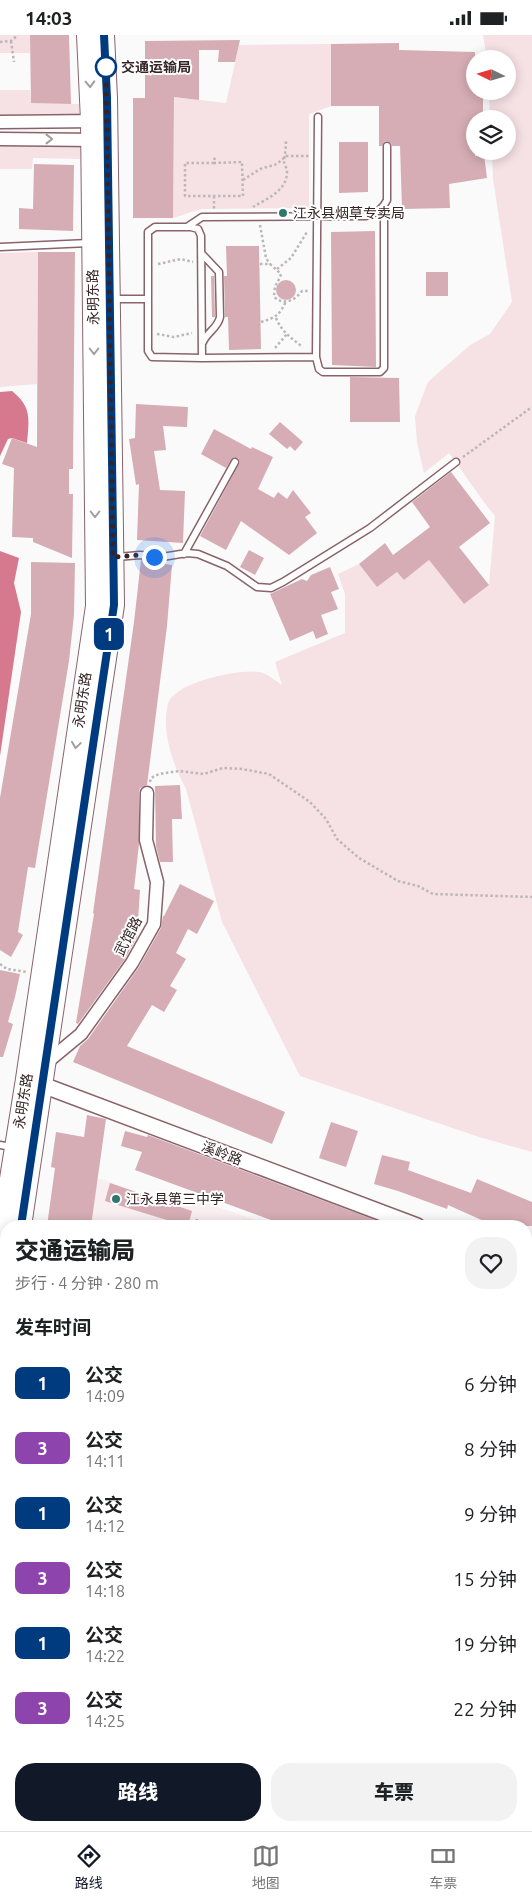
<!DOCTYPE html>
<html lang="zh">
<head>
<meta charset="utf-8">
<style>
	body { margin:0; font-family:Ubuntu,"Noto Sans SC",sans-serif; background:#f2f2f2; color:#202124; height:100vh; display:flex; flex-direction:column; font-size:19px; white-space:nowrap }
	* { box-sizing:border-box; margin:0 }
	p { font-size:16px; color:#757577 }
	.icon { flex:none; width:28px; height:28px; fill:none; stroke:currentColor; stroke-width:2; stroke-linecap:round; stroke-linejoin:round }
	.map { position:relative; flex:1; overflow:hidden }
	.details { position:absolute; left:0px; top:1185px; width:532px; height:611px; display:flex; flex-direction:column; background:#fff; border-radius:20px 20px 0 0; box-shadow:0 2px 12px #0003 }
	.details>* { flex:none }
	.badge { padding:0 10px; border-radius:8px; font-size:18px; line-height:32px }
	.needle { width:32px; rotate:275deg }
	.controls { position:absolute; left:466px; top:15px; display:grid; gap:10px }
	.controls a { display:grid; place-items:center; width:50px; height:50px; border-radius:50%; background:#fff; box-shadow:0 2px 12px #0003; font-size:25px }
	.you { position:absolute; width:25px; height:25px; margin:-12px; border:4px solid #fff; border-radius:50%; background:#1a73e8; box-shadow:0 0 0 8px #1a73e833 }
	.map>.badge { position:absolute; translate:-50% -50%; box-shadow:0 0 0 2px #fff }
	h2 { padding:0 15px; font-size:19px; line-height:45px }
	.round { display:grid; place-items:center; flex:none; width:52px; height:52px; border-radius:20px; background:#f2f2f2 }
	.overview { display:flex; align-items:center; justify-content:space-between; height:85px; padding:0 15px }
	h1 { font-size:24px; font-weight:800; line-height:38px }
	.primary-button { display:flex; gap:10px; margin-top:auto; padding:10px 15px }
	.primary-button a { flex:1; height:58px; border-radius:20px; background:#111827; color:#fff; font-size:20px; font-weight:800; line-height:58px; text-align:center }
	.primary-button a+a { background:#f2f2f2; color:#202124 }
	ul { padding:0; list-style:none }
	li { display:flex; align-items:center; gap:15px; height:65px; padding:0 15px }
	li div { flex:1 }
	li b { display:block; font-size:19px }
	li em { font-style:normal }
	li .badge { min-width:55px; font-weight:700; text-align:center }
	.status { display:flex; justify-content:space-between; align-items:center; height:35px; padding:0 25px; background:#fff; direction:ltr }
	.status svg { height:14px; fill:currentColor }
	.tabs { display:flex; justify-content:space-around; align-items:center; height:70px; border-top:1px solid #e0e0e0; background:#fff; font-size:14px; color:#757577 }
	.tabs a { display:grid; justify-items:center; gap:2px }
	.tabs .selected { color:#111827 }
	.map>svg:first-child { display:block }
</style>
</head>
<body>
<div class="status"><b>14:03</b><svg viewBox="0 0 49 12"><path d="M0 12V9h3v3zM5 12V6h3v6zM10 12V3h3v9zM15 12V0h3v12zM26 1h20v11H26zM47 4h2v5h-2z"/></svg></div>
<div class="map">
<svg width="532" height="1796" viewBox="0 0 532 1796">
	<rect width="100%" height="100%" fill="#fafafa"/>
	<path fill="#f9eef0" d="M 101,1144 L 174,1171 L 179,1159 L 274,1191 L 74,1191 L 81,1146 Z"/>
	<path fill="#f6e1e5" d="M 0,0 L 30,0 L 30,18 L 0,18 Z
		M 483,0 L 532,0 L 532,1117 L 479,1102 L 300,1041 L 222,887 L 186,754 C 173,730 161,696 168,669 C 174,647 239,634 259,637 C 267,638 276,646 282,650 L 275,627 L 345,598 L 345,559 L 338,539 L 359,529 L 377,552 L 397,537 L 404,545 L 429,525 L 464,569 L 489,550 L 495,481 C 478,461 465,439 449,418 L 424,438 L 417,408 L 415,381 L 428,347 L 470,310 L 490,299 L 512,267 L 493,144 L 492,116 L 508,116 L 508,84 L 490,84 L 489,56 L 508,56 L 508,24 L 487,24 Z
		M 331,9 L 331,71 L 309,79 L 309,173 L 201,174 L 173,183 L 174,62 L 226,68 L 239,10 Z
		M 0,55 L 30,55 L 31,68 L 79,69 L 79,82 L 0,81 Z
		M 80,110 L 80,124 L 33,123 L 32,134 L 0,134 L 0,111 Z
		M 38,217 L 37,349 L 0,352 L 0,218 Z"/>
	<path fill="#d6798e" d="M 12,356 C 32,372 29,384 27,408 L 12,403 L 8,404 L 0,421 L 0,357 Z
		M 0,516 L 19,523 L 14,548 L 21,577 L 0,721 Z"/>
	<path fill="#d6adb4" d="M 30,0 L 69,0 L 71,69 L 31,68 Z
		M 240,5 L 235,27 L 218,27 L 219,15 L 199,15 L 199,65 L 174,62 L 173,183 L 133,183 L 133,63 L 145,63 L 145,6 Z
		M 399,8 L 399,15 L 475,17 L 475,56 L 483,56 L 483,84 L 475,84 L 475,121 L 484,120 L 487,143 L 449,149 L 450,173 L 402,174 L 400,111 L 392,111 L 391,108 L 387,106 L 384,107 L 382,111 L 379,111 L 379,71 L 331,71 L 331,9 Z
		M 339,107 L 368,107 L 368,157 L 339,158 Z
		M 34,129 L 74,130 L 73,196 L 19,194 L 19,173 L 33,174 Z
		M 375,196 L 376,332 L 332,330 L 331,197 Z
		M 226,211 L 259,211 L 261,314 L 229,315 L 228,282 L 225,282 L 224,241 L 227,241 Z
		M 38,217 L 75,217 L 73,434 L 69,434 L 69,459 L 73,459 L 72,523 L 33,507 L 33,503 L 12,502 L 14,433 L 2,429 L 12,403 L 37,412 Z
		M 426,237 L 448,237 L 448,261 L 426,261 Z
		M 211,241 L 214,241 L 215,282 L 212,282 Z
		M276 255a10 10 0 1 1 20 0a10 10 0 1 1-20 0Z
		M 350,342 L 399,343 L 400,387 L 350,387 Z
		M 136,369 L 188,372 L 187,392 L 163,391 L 166,415 L 154,416 L 160,455 L 185,456 L 183,508 L 137,505 L 139,449 L 136,450 L 129,404 L 135,403 Z
		M 280,387 L 303,407 L 295,416 L 290,411 L 287,414 L 269,399 Z
		M 214,394 L 251,414 L 252,412 L 273,422 L 258,454 L 274,463 L 278,457 L 287,464 L 293,455 L 311,478 L 305,482 L 317,498 L 289,520 L 241,486 L 226,515 L 200,501 L 240,427 L 238,423 L 233,423 L 226,433 L 201,419 Z
		M 451,437 L 490,488 L 459,512 L 489,550 L 464,569 L 429,525 L 404,545 L 397,537 L 377,552 L 359,529 L 385,508 L 393,520 L 430,492 L 412,467 Z
		M 249,515 L 264,523 L 255,540 L 240,532 Z
		M 141,525 L 172,530 L 167,591 L 147,750 L 140,753 L 139,758 L 139,809 L 134,854 L 140,855 L 137,902 L 125,924 L 78,989 L 76,988 L 94,879 L 93,878 L 134,587 Z
		M 31,527 L 75,528 L 74,580 L 69,626 L 35,833 L 28,832 L 18,897 L 23,900 L 11,922 L 0,915 L 0,763 L 31,579 Z
		M 330,532 L 339,554 L 331,557 L 338,574 L 321,580 L 328,599 L 316,604 L 313,596 L 290,606 L 270,559 L 302,544 L 307,546 L 311,540 Z
		M 180,750 L 182,784 L 172,784 L 173,827 L 160,827 L 156,811 L 155,751 Z
		M 180,849 L 214,866 L 197,899 L 188,894 L 176,918 L 186,924 L 170,951 L 177,955 L 164,977 L 152,970 L 127,1011 L 285,1077 L 272,1109 L 73,1027 L 80,1011 L 88,1004 L 139,932 L 161,893 L 163,881 L 164,881 Z
		M 0,935 L 20,939 L 15,962 L 8,987 L 13,989 L 3,1022 L 0,1022 Z
		M 87,1080 L 106,1084 L 91,1191 L 47,1191 L 55,1133 L 51,1132 L 56,1097 L 84,1102 Z
		M 331,1087 L 358,1096 L 346,1132 L 319,1123 Z
		M 125,1096 L 147,1102 L 148,1100 L 391,1191 L 287,1191 L 135,1135 L 142,1117 L 121,1111 Z
		M 382,1120 L 410,1127 L 408,1135 L 471,1158 L 477,1144 L 532,1167 L 532,1191 L 495,1191 L 448,1170 L 447,1174 L 398,1156 L 374,1149 Z
		M 110,1148 L 192,1176 L 188,1191 L 169,1191 L 170,1186 L 105,1166 Z"/>
	<g fill="none" stroke-linecap="round" stroke-linejoin="round">
		<g stroke="#89636b" stroke-width="9">
			<path id="service" d="M 318,82 L 316,322 L 319,334 L 323,337 L 380,337 L 384,333 L 384,172
				M 187,192 L 202,182 L 366,181 C 376,178 382,175 387,165 L 387,111
				M 0,212 L 89,208
				M 202,219 L 219,237 L 220,282 C 218,293 207,297 203,307
				M 112,264 L 148,264 L 148,197 L 155,192 L 191,192 L 198,194 L 201,201 L 202,323 L 152,322 L 148,316 L 148,264
				M 202,323 L 316,322
				M 184,519 L 235,427
				M 117,522 L 140,520 L 162,522 L 187,518 L 198,519 L 227,531 L 257,552 L 271,553 L 283,547 L 370,493 L 456,427
				M 0,1110 L 11,1112
				M 0,1761 L 6,1762
				M 96,1796 L 97,1790
				M 142,1796 L 143,1790
				M 185,1796 L 187,1790"/>
		</g>
		<g stroke="#89636b" stroke-width="15">
			<path id="minor" d="M 0,87 L 98,86
				M 0,104 L 97,105
				M 46,1028 L 81,999 L 132,928 L 154,889 L 157,847 L 146,805 L 147,758
				M 0,1239 L 6,1240
				M 526,1359 L 532,1358
				M 526,1536 L 532,1516
				M 0,1671 L 6,1672
				M 442,1790 L 464,1796"/>
		</g>
		<g stroke="#89636b" stroke-width="18">
			<path id="tertiary" d="M 32,1046 L 417,1191
				M 526,1232 L 532,1234"/>
		</g>
		<g stroke="#89636b" stroke-width="22">
			<path id="primary" d="M 21,1191 L 114,570 L 107,63 L 104,0
				M 0,1206 L 26,1044 L 96,571 L 91,86 L 87,0
				M 0,1324 L 6,1284"/>
		</g>
		<path stroke="#bbb6b7" stroke-width="2.5" stroke-dasharray="2.5 2.5" stroke-linecap="butt" d="M 11,6 L 14,27
			M 0,7 L 11,6 L 18,0
			M 214,128 L 185,128 L 185,161 L 243,161 L 242,127 L 214,128 L 215,121
			M 243,145 L 260,134 L 277,129 L 286,121 L 309,121
			M 214,161 L 214,174
			M 253,172 C 266,164 287,156 287,137 C 287,133 284,129 284,126 C 285,119 286,113 286,106
			M 260,190 L 266,223 L 270,229
			M 158,229 L 181,224 L 193,227
			M 260,229 L 270,229 L 281,239 C 278,249 274,248 274,262 C 285,271 295,265 302,256 L 308,256
			M 277,234 L 291,223 L 307,197
			M 276,283 C 281,296 292,304 303,312
			M 261,287 C 275,283 280,280 286,266
			M 157,299 L 174,302 L 192,298
			M 275,313 L 287,299
			M 463,422 L 532,372
			M 150,747 L 151,743 L 159,739 L 179,736 L 204,739 L 223,733 L 242,734 L 269,739 L 310,767 L 326,784 L 337,804 L 359,823 L 398,846 L 418,851 L 433,859 L 532,862
			M 0,929 L 7,934 L 27,937
			M 195,1191 L 197,1184"/>
		<use href="#service" stroke="#fff" stroke-width="6"/>
		<use href="#minor" stroke="#fff" stroke-width="12"/>
		<use href="#tertiary" stroke="#fff" stroke-width="15"/>
		<use href="#primary" stroke="#fff" stroke-width="20"/>
	</g>
	<defs><path id="oneway-chevron" d="M-2-3.5L2.5 0L-2 3.5" fill="none" stroke-width="1.6" stroke-linecap="round" stroke-linejoin="round" transform="scale(1.25)"/></defs>
	<g stroke="#a49c9e">
		<use href="#oneway-chevron" transform="translate(90 49) rotate(88)"/>
		<use href="#oneway-chevron" transform="translate(49 104)"/>
		<use href="#oneway-chevron" transform="translate(94 316) rotate(90)"/>
		<use href="#oneway-chevron" transform="translate(95 479) rotate(90)"/>
		<use href="#oneway-chevron" transform="translate(76 710) rotate(98)"/>
	</g>
	<g fill="none" stroke-linecap="round" stroke-linejoin="round">
		<g stroke="#fff" stroke-width="11">
			<path id="line" d="M 21,1191 L 114,570 L 107,63 L 104,0"/>
		</g>
		<use href="#line" stroke="#003b80" stroke-width="8"/>
		<path stroke="#342427" stroke-width="5" stroke-dasharray="0 9" d="M 106,32 L 113,522 L 140,520 L 154,522"/>
	</g>
	<circle fill="#fff" stroke="#003b80" stroke-width="2.5" cx="106" cy="32" r="10"/>
	<g fill="#2e766e" stroke="#fff" stroke-width="2">
		<circle cx="283" cy="178" r="5"/>
		<circle cx="116" cy="1164" r="5"/>
	</g>
	<g text-anchor="middle" stroke-width="4" stroke-linejoin="round" paint-order="stroke">
		<g font-size="14" font-weight="bold" fill="#342427" stroke="#fff" text-anchor="start">
			<text x="121" y="37">交通运输局</text>
		</g>
		<g font-size="14" fill="#342427" stroke="#fff" text-anchor="start">
			<text x="293" y="183">江永县烟草专卖局</text>
			<text x="126" y="1169">江永县第三中学</text>
		</g>
		<g font-size="14" fill="#342427" stroke="#fff">
			<text transform="translate(93 262) rotate(-91)" y="5">永明东路</text>
			<text transform="translate(82 665) rotate(-82)" y="5">永明东路</text>
			<text transform="translate(128 901) rotate(-62)" y="5">武馆路</text>
			<text transform="translate(23 1066) rotate(-81)" y="5">永明东路</text>
			<text transform="translate(222 1118) rotate(21)" y="5">溪岭路</text>
		</g>
	</g>
</svg>
<div class="controls">
<a><svg class="needle" viewBox="-14 -14 28 28"><path d="M0-13l5 13h-10z" fill="#e53935"/><path d="M0 13l5-13h-10z" fill="#757577"/></svg></a>
<a><svg class="icon" aria-label="layers" viewBox="0 0 24 24"><path d="M12 4l9 5-9 5-9-5zM3 14l9 5 9-5"/></svg></a>
</div>
<div class="you" style="left:154px;top:522px"></div>
<b class="badge" style="left:109px;top:599px;background:#003b80;color:#fff">1</b>
<section class="details">
<div class="overview"><div><h1>交通运输局</h1><p>步行 · 4 分钟 · 280 m</p></div><a class="round"><svg class="icon" aria-label="heart" viewBox="0 0 24 24"><path d="M12 20l-8-8c-3-5 5-10 8-4 3-6 11-1 8 4z"/></svg></a></div>
<h2>发车时间</h2>
<ul>
<li><span class="badge" style="background:#003b80;color:#fff">1</span><div><b>公交</b><p>14:09</p></div><em>6 分钟</em></li>
<li><span class="badge" style="background:#8e44ad;color:#fff">3</span><div><b>公交</b><p>14:11</p></div><em>8 分钟</em></li>
<li><span class="badge" style="background:#003b80;color:#fff">1</span><div><b>公交</b><p>14:12</p></div><em>9 分钟</em></li>
<li><span class="badge" style="background:#8e44ad;color:#fff">3</span><div><b>公交</b><p>14:18</p></div><em>15 分钟</em></li>
<li><span class="badge" style="background:#003b80;color:#fff">1</span><div><b>公交</b><p>14:22</p></div><em>19 分钟</em></li>
<li><span class="badge" style="background:#8e44ad;color:#fff">3</span><div><b>公交</b><p>14:25</p></div><em>22 分钟</em></li>
</ul>
<div class="primary-button"><a>路线</a><a>车票</a></div>
</section>
</div>
<nav class="tabs">
<a class="selected"><svg class="icon" aria-label="directions" viewBox="0 0 24 24"><path d="M12 3l9 9-9 9-9-9zM9 14v-3h6M13 9l2 2-2 2"/></svg>路线</a>
<a><svg class="icon" aria-label="map" viewBox="0 0 24 24"><path d="M3 6l6-2 6 2 6-2v14l-6 2-6-2-6 2zM9 4v14M15 6v14"/></svg>地图</a>
<a><svg class="icon" aria-label="tickets" viewBox="0 0 24 24"><path d="M3 7h18v10H3zM15 7v10"/></svg>车票</a>
</nav>
</body>
</html>
